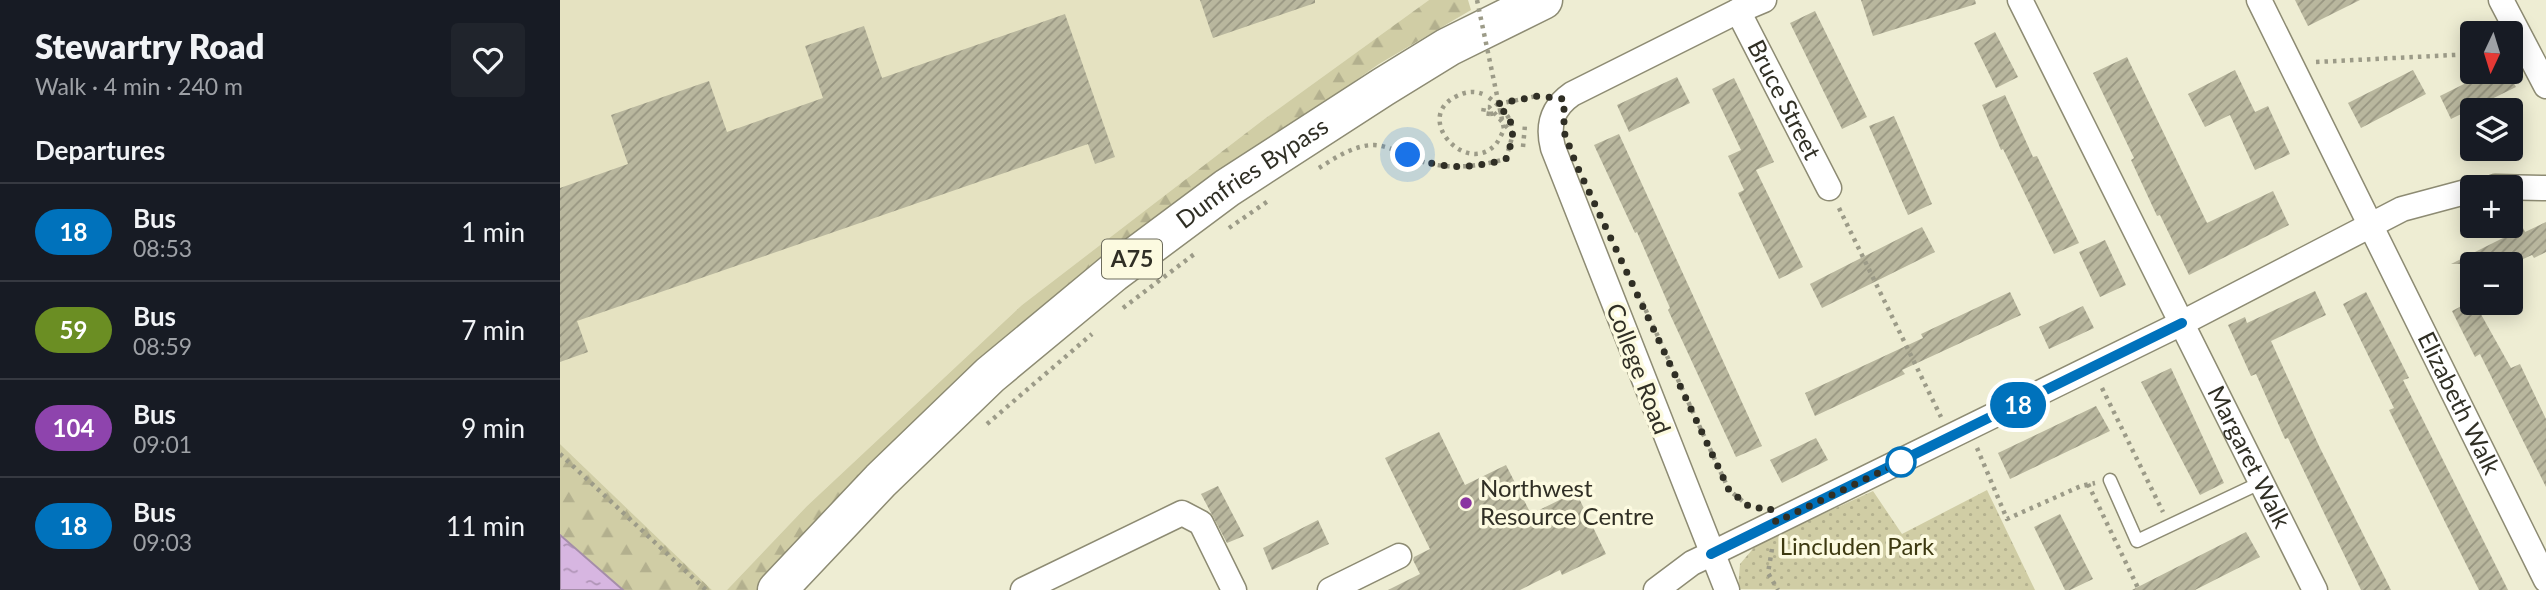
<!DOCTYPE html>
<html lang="en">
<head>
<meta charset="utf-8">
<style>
	body { margin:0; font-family:Lato,sans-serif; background:#20242c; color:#f1f3f6; height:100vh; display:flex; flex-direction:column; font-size:26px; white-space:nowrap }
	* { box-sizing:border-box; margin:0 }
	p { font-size:23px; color:#9ea1a6 }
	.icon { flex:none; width:38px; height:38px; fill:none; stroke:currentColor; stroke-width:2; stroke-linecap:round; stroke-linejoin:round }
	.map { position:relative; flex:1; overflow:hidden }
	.details { display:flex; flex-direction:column; background:#171b24; width:560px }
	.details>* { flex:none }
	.badge { padding:0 14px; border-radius:23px; font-size:24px; line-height:46px }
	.needle { width:46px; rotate:184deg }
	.fabs { position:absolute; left:1900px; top:21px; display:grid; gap:14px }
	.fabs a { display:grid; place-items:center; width:63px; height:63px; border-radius:7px; background:#171b24; box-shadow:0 4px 18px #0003; font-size:35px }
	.you { position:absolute; width:35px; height:35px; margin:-18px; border:5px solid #fff; border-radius:50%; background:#1a73e8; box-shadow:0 0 0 10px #1a73e833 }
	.map>.badge { position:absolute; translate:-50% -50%; box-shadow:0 0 0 4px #fff }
	h2 { padding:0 35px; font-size:26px; line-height:63px }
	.round { display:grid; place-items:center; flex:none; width:74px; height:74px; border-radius:7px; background:#20242c }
	.overview { display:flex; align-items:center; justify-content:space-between; height:119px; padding:0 35px }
	h1 { font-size:33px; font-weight:800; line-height:52px }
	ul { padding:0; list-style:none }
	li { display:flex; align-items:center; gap:21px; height:98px; padding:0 35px; border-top:2px solid #363941 }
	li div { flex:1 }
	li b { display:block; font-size:26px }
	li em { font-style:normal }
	li .badge { min-width:77px; font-weight:700; text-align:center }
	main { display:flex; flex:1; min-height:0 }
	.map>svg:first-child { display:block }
</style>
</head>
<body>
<main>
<section class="details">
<div class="overview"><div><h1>Stewartry Road</h1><p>Walk · 4 min · 240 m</p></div><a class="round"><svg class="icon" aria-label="heart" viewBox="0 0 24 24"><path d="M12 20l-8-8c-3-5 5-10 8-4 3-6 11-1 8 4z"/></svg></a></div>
<h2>Departures</h2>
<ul>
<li><span class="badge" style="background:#0072bc;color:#fff">18</span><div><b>Bus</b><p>08:53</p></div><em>1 min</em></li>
<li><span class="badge" style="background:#6b8e23;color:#fff">59</span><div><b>Bus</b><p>08:59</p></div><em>7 min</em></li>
<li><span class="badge" style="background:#8e44ad;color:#fff">104</span><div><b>Bus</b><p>09:01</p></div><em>9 min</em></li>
<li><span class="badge" style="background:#0072bc;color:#fff">18</span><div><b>Bus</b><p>09:03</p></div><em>11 min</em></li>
</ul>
</section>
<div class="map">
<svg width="1986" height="590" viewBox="0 0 1986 590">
	<defs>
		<pattern id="green-dots" width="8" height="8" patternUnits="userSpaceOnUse" patternTransform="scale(1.75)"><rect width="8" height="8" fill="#d0cda5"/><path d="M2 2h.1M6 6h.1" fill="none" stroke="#b3b08e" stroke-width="1.8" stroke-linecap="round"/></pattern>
		<pattern id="forest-firs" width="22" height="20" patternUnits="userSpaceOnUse" patternTransform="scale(1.75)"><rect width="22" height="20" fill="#d0cda5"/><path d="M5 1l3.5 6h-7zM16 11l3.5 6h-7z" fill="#b3b08e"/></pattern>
		<pattern id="water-ripples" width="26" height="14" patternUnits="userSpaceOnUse" patternTransform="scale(1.75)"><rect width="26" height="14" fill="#d7b6e1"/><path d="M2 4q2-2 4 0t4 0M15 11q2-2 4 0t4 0" fill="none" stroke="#af94b6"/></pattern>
		<pattern id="building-hatch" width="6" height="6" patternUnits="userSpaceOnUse" patternTransform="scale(1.75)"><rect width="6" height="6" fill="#b9b79e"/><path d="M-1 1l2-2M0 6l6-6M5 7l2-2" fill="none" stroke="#979581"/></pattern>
	</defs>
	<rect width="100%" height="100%" fill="#eeedd3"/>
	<path fill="#e5e2c1" d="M 0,0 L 869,0 L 703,120 L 462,305 L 247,506 L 167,590 L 152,590 L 0,444 Z"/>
	<path fill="url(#green-dots)" d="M 1427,490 L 1475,590 L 1178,589 L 1180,564 L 1197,544 L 1313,491 L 1342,534 Z"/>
	<path fill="url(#forest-firs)" d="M 869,0 L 908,0 L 911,10 L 819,64 L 711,140 L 200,590 L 167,590 L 247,506 L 462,305 L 703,120 Z
		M 0,444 L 152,590 L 63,590 L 0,535 Z"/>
	<path fill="url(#water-ripples)" stroke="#a58ea9" stroke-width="2" d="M 0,535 L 63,590 L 0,590 Z"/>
	<path fill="url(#building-hatch)" d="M 640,0 L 755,0 L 755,3 L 653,38 Z
		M 1301,0 L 1415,0 L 1416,4 L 1313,36 Z
		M 1735,0 L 1800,0 L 1748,26 Z
		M 1255,11 L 1307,117 L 1282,129 L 1230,23 Z
		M 505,14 L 555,157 L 535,164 L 528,144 L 17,321 L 28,352 L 0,362 L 0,188 L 68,164 L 51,115 L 149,81 L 167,132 L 263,98 L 245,46 L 304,26 L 322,78 Z
		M 1435,32 L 1458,77 L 1436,88 L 1414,43 Z
		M 1567,57 L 1647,223 L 1713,191 L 1729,225 L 1629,275 L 1600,215 L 1597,216 L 1571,160 L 1574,158 L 1533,73 Z
		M 1675,70 L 1695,112 L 1708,106 L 1730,154 L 1695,170 L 1670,115 L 1645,127 L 1628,94 Z
		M 1853,70 L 1866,94 L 1801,128 L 1788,103 Z
		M 1928,72 L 1948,72 L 1956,87 L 1891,119 L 1880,96 Z
		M 1117,77 L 1130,103 L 1069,132 L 1057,105 Z
		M 1174,78 L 1214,162 L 1196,170 L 1243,267 L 1219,279 L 1178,193 L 1184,190 L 1168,156 L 1181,150 L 1152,89 Z
		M 1445,95 L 1473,157 L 1477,156 L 1519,243 L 1494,254 L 1443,149 L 1441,150 L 1422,105 Z
		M 1334,116 L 1372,204 L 1348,215 L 1309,126 Z
		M 1059,134 L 1202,446 L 1176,457 L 1108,310 L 1110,308 L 1077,232 L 1075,233 L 1034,145 Z
		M 1986,222 L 1986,252 L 1974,258 L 1972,255 L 1952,264 L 1891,264 L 1963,228 L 1965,232 Z
		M 1362,227 L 1375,252 L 1262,308 L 1250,284 Z
		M 1545,240 L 1566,285 L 1540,297 L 1519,252 Z
		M 1755,291 L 1766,315 L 1711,341 L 1759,446 L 1831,590 L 1801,590 L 1728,438 L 1725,439 L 1696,374 L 1691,376 L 1668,325 L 1685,317 L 1687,323 Z
		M 1450,292 L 1461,315 L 1342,370 L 1345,374 L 1255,416 L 1245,393 L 1363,338 L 1361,334 Z
		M 1806,292 L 1849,378 L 1843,380 L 1948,590 L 1919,590 L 1829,410 L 1834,408 L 1783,304 Z
		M 1913,300 L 1951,368 L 1960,364 L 1986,419 L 1986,487 L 1920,354 L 1915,357 L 1892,311 Z
		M 1523,306 L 1534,328 L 1489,349 L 1479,327 Z
		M 1611,368 L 1664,483 L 1640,495 L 1581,382 Z
		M 1536,406 L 1550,431 L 1450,479 L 1438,453 Z
		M 879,432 L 905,485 L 946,465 L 971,514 L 1016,492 L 1046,554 L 1002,575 L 1000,570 L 960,590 L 828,590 L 860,574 L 853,560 L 854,557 L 870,549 L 825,458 Z
		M 1256,438 L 1268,460 L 1222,483 L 1210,460 Z
		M 658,486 L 684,536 L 667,543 L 641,494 Z
		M 1500,514 L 1533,579 L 1510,590 L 1505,590 L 1474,527 Z
		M 758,520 L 769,544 L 712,570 L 703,548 Z
		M 1686,532 L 1700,557 L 1635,590 L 1572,590 Z"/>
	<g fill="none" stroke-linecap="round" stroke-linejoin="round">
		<g stroke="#8d8b73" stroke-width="15">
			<path id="service" d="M 1550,480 L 1577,541 L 1702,482"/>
		</g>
		<g stroke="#8d8b73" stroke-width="27">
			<g id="minor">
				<path id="s1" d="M 1460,0 L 1755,590"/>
				<path id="s2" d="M 1699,0 L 1986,580"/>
				<path d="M 1941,0 L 1986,86"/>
				<path id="s3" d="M 1178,11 L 1269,188"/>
				<path d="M 1935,187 L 1986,188"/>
				<path d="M 463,590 L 622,513 L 641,523 L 674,590"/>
				<path d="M 770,590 L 839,556"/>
				<path d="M 1096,590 L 1132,563 L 1151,554 L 1622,323 L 1842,209 L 1913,190"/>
				<path d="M 1167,590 L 993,148 C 987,125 992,108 1012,94 L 1178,11 L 1204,0"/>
			</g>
		</g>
		<g stroke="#8d8b73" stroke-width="41">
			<g id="trunk">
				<path id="s4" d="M 217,590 L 321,480 L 430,375 L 553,273 L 667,188 L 823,87 L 888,47 L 983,0"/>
			</g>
		</g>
		<path stroke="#9c9b88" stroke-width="4.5" stroke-dasharray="3.5 5" stroke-linecap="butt" d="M 1756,62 L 1913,54
			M 938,104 L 977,96
			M 930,114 L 923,113 L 924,107 L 929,107 L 953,134
			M 963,147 L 965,125
			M 759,168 C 775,158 794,145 814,145 C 831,146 844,156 860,161 C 888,170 918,167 945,159 C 958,127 954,117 927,96
			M 1279,208 L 1381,417
			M 669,228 L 708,201
			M 1082,302 L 1169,490 L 1191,508
			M 563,308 L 637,252
			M 1542,388 L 1603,512
			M 427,424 L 532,334
			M 1417,448 L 1447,519 L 1521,486 L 1535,483
			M 0,454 L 146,590
			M 1528,484 L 1579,590
			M 1212,549 L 1208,573 L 1218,590"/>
		<use href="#service" stroke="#fff" stroke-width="12"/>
		<use href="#minor" stroke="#fff" stroke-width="24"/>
		<use href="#trunk" stroke="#fff" stroke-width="38"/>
		<path stroke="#9c9b88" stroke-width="4.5" stroke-dasharray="3.5 5" stroke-linecap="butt" d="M 917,0 L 944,129 C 942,134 939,140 936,144 C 907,177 853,119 895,97 C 906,91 916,90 927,96
			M 930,114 L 942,112"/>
	</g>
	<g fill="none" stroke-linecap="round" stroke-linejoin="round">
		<g stroke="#fff" stroke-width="16">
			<path id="line" d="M 1151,554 L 1622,323"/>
		</g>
		<use href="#line" stroke="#0072bc" stroke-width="10"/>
		<path stroke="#302f25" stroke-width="7" stroke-dasharray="0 12.6" d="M 848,155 C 879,170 913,169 946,159 C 955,133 957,124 937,104 L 978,96 L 1004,99 L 1004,132 L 1016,164 L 1169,490 L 1191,508 L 1210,508 L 1216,522 L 1341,462"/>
	</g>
	<circle fill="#fff" stroke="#0072bc" stroke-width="3.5" cx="1341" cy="462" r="14"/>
	<circle fill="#8a34a1" stroke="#fcfae0" stroke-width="2.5" cx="906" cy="503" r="7"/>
	<g text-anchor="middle" stroke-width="7" stroke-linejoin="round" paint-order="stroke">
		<rect fill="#fcfae0" stroke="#6d6c5d" stroke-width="2" x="542" y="239.5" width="60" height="39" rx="5"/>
		<g font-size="23" font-weight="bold" fill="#302f25">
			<text x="572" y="267">A75</text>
		</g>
		<g font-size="24" fill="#302f25" stroke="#fcfae0">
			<text dy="8" stroke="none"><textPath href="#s3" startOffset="100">Bruce Street</textPath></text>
			<text dy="8" stroke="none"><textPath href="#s4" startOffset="634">Dumfries Bypass</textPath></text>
			<text transform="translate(1078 369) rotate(69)" y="8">College Road</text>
			<text dy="8" stroke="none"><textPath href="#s2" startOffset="450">Elizabeth Walk</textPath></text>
			<text dy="8" stroke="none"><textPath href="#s1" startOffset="511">Margaret Walk</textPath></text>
		</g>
		<g font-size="24" fill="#302f25" stroke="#fcfae0" text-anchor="start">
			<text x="920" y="497">Northwest<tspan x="920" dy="28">Resource Centre</tspan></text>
		</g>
		<g font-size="24" fill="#3d3910" stroke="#fcfae0">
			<text x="1297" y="555">Lincluden Park</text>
		</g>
	</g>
</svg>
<div class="fabs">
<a><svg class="needle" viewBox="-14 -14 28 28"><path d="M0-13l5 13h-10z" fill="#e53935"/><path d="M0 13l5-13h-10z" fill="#9ea1a6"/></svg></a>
<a><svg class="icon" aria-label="layers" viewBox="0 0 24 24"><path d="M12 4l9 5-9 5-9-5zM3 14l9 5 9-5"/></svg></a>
<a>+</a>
<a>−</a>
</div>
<div class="you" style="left:848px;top:155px"></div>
<b class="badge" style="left:1458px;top:405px;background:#0072bc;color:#fff">18</b>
</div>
</main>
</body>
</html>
